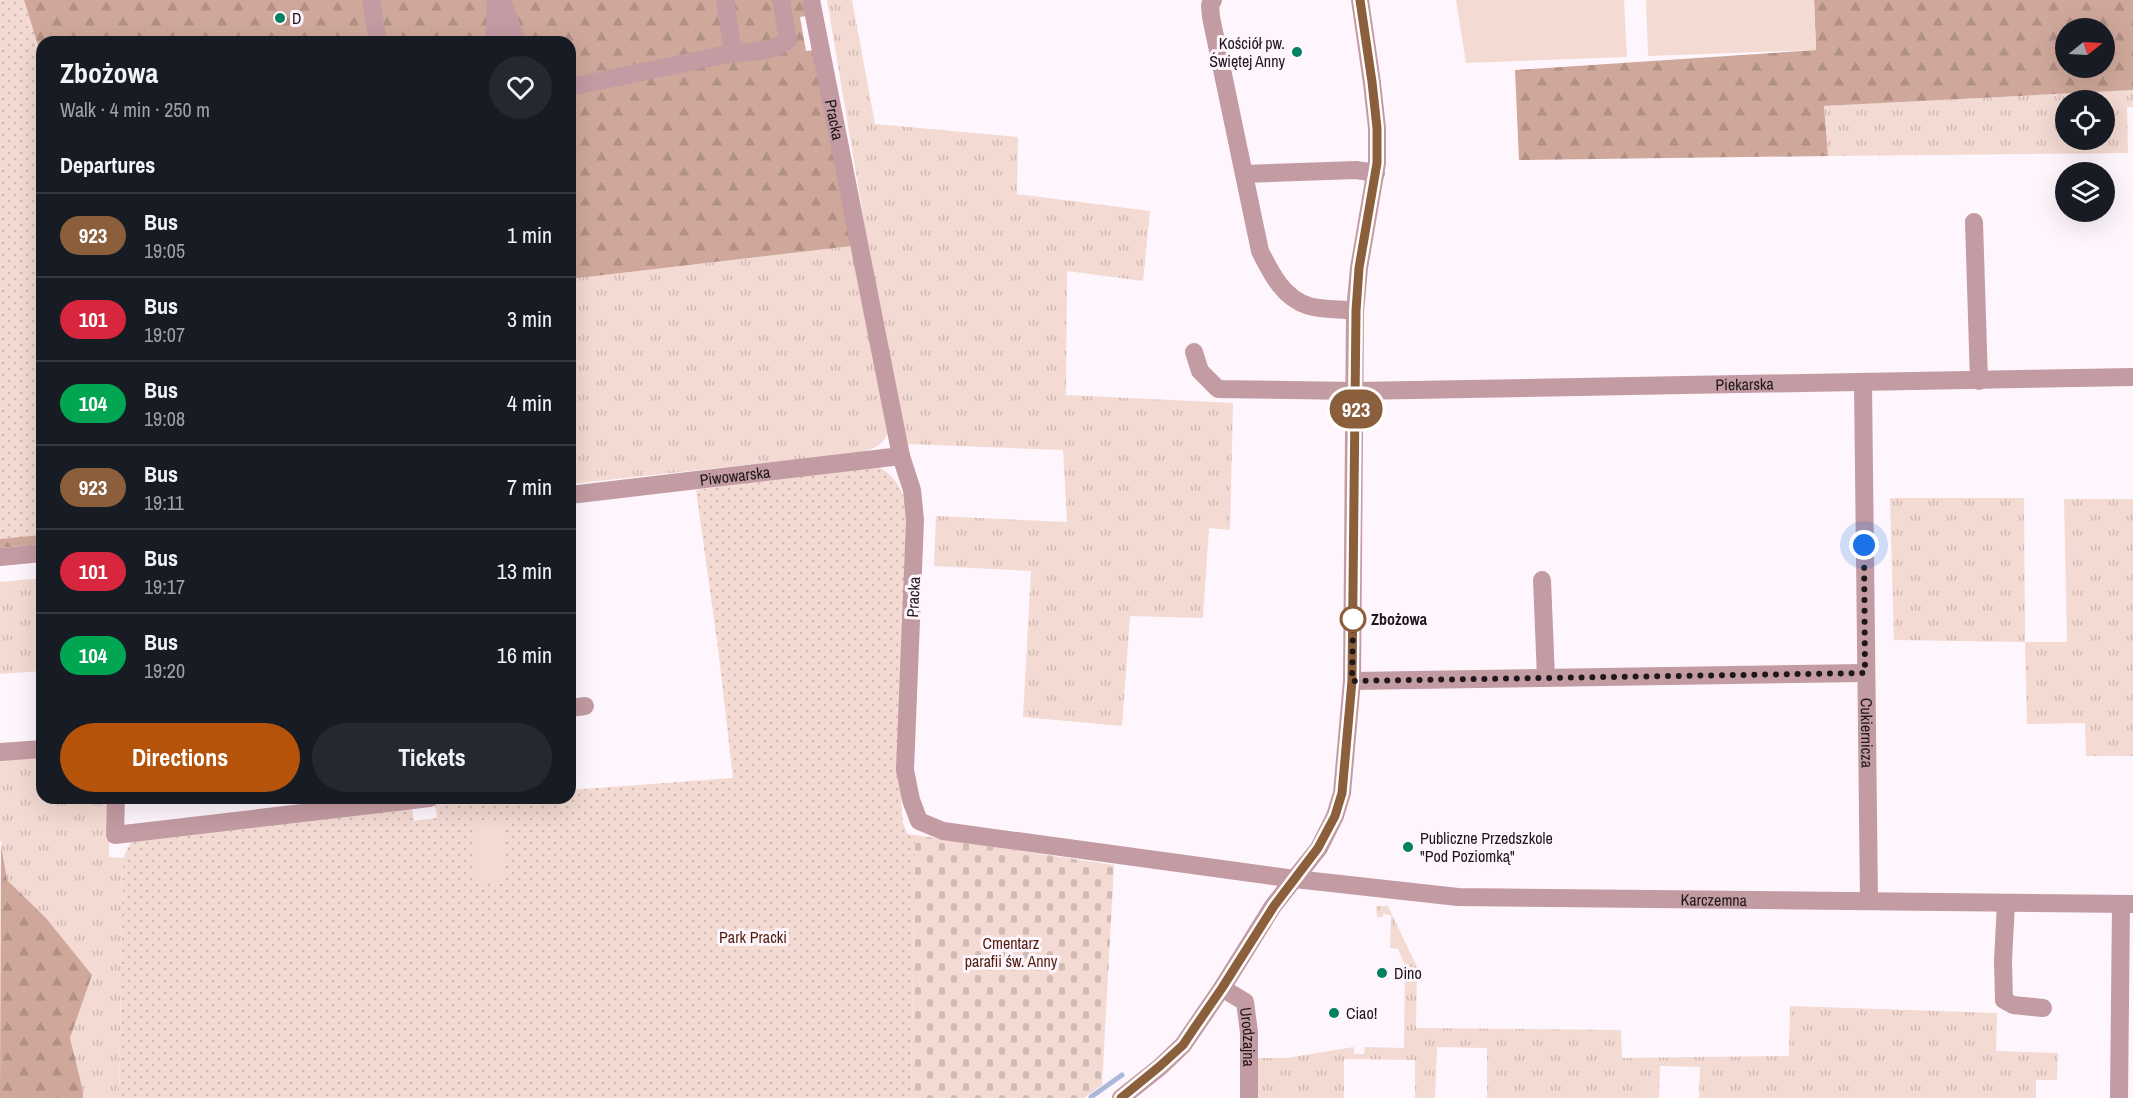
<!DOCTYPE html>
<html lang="en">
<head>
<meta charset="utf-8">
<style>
	body { margin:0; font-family:"Archivo Narrow",sans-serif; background:#242831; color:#f1f3f6; height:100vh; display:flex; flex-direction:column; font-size:22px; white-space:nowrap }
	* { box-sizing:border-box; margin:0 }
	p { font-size:20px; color:#9ea1a6 }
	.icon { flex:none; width:33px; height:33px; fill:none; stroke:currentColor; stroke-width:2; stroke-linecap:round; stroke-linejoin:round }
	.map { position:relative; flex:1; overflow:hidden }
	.side { position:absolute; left:36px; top:36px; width:540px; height:768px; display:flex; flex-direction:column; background:#171b24; border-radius:18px; box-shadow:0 6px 24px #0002 }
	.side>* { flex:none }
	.badge { padding:0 12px; border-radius:20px; font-size:21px; line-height:39px }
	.needle { width:39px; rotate:72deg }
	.tools { position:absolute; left:2055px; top:18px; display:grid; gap:12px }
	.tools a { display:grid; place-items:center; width:60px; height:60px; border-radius:50%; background:#171b24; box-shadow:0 6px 24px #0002; font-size:30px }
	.you { position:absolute; width:30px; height:30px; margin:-15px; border:4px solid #fff; border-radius:50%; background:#1a73e8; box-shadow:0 0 0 9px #1a73e833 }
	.map>.badge { position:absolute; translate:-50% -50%; box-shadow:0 0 0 3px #fff }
	h2 { padding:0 24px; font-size:22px; line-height:54px }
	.round { display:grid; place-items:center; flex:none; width:63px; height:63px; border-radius:32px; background:#242831 }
	.head { display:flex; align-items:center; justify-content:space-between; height:102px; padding:0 24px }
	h1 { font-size:28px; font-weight:700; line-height:45px }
	.button { display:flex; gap:12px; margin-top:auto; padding:12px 24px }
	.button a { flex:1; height:69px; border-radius:36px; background:#b45309; color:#fff; font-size:24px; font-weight:700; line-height:69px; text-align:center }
	.button a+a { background:#242831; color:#f1f3f6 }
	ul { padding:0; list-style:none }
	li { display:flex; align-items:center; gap:18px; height:84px; padding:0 24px; border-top:2px solid #363941 }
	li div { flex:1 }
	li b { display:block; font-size:22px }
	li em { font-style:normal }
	li .badge { min-width:66px; font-weight:700; text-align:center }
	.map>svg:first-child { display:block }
</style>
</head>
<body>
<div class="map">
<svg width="2133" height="1098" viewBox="0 0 2133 1098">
	<defs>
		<pattern id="grass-tufts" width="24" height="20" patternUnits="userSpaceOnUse" patternTransform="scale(1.5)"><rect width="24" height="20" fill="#f3dad2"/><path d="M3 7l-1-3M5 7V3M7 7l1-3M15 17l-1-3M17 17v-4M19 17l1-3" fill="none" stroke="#d0bab4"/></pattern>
		<pattern id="forest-firs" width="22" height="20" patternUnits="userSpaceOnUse" patternTransform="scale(1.5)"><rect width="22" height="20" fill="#cfa89b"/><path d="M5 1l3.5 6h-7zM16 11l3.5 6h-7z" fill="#b19085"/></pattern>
		<pattern id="cemetery-stones" width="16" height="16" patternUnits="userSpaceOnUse" patternTransform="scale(1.5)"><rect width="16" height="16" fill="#f3dad2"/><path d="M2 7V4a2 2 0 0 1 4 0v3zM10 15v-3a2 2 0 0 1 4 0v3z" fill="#d0bab4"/></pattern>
		<pattern id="park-dots" width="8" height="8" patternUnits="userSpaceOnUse" patternTransform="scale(1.5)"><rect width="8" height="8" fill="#f3dad2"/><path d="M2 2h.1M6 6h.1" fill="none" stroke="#d0bab4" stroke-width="1.8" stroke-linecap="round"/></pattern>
	</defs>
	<rect width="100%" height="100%" fill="#fef6fc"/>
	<path fill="url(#grass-tufts)" fill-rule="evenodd" d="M 827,0 L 852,0 L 875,124 L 1018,137 L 1017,194 L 1150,211 L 1143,281 L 1067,271 L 1066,395 L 1233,403 L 1230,530 L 1209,528 L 1203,618 L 1130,616 L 1122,726 L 1023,717 L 1031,571 L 934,566 L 936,516 L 1067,522 L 1063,450 L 907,444 L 866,233 Z
		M 2133,90 L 2133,107 L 2127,107 L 2128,153 L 1828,156 L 1824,106 ZM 2066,100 L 2104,100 L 2104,140 L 2066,140 Z
		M 852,246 L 889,431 C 883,446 873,449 858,453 L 570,484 L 570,279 Z
		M 1890,498 L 2024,498 L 2025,642 L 2067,642 L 2064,499 L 2133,499 L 2133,756 L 2086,756 L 2085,723 L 2027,724 L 2025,642 L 1894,640 Z
		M 42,578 L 42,671 L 0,674 L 0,582 Z
		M 42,757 L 42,798 L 110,798 L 109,857 L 123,858 L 119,1098 L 83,1098 L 83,1091 L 70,1038 L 92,975 L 46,918 L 7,880 L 0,837 L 0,760 Z
		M 1376,906 L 1388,906 L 1417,967 L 1416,1028 L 1621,1030 L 1622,1058 L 1789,1056 L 1790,1006 L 1997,1013 L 1996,1051 L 2058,1053 L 2057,1080 L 2036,1080 L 2036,1098 L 1699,1098 L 1700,1067 L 1660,1066 L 1659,1098 L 1487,1098 L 1487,1048 L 1437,1047 L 1435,1098 L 1415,1098 L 1415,1060 L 1344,1059 L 1344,1098 L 1254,1098 L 1255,1058 L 1286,1058 L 1354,1047 L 1354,1054 L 1364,1054 L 1365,1047 L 1404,1048 L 1405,965 L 1398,949 L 1390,948 L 1391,915 L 1383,914 L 1383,917 L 1377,917 Z"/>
	<path fill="url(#forest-firs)" fill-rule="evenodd" d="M 0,0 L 803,0 L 806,16 L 800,17 L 806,51 L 813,50 L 852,246 L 570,279 L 570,42 L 42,42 L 42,544 L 0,548 Z
		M 1814,0 L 2133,0 L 2133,90 L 1824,106 L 1828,156 L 1519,160 L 1515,70 L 1816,50 ZM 2066,28 L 2104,28 L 2104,68 L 2066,68 Z
		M 1,844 L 7,880 L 46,918 L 92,975 L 70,1038 L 83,1091 L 83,1098 L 0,1098 Z"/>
	<path fill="url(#cemetery-stones)" d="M 915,835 L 1114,865 L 1102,1085 L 1084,1098 L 911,1098 Z"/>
	<path fill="url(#park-dots)" d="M 0,0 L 24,0 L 42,58 L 42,535 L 0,539 Z
		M 879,467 C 910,486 906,510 907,542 L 898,766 L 903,822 L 907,834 L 915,835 L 911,1098 L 119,1098 L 123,858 L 132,840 L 412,806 L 414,821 L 437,818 L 435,804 L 481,798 L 570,798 L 570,790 L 733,778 L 718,648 L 696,490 L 829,472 Z"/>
	<path fill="#f3dad2" d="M 1456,0 L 1624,0 L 1627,57 L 1466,63 Z
		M 1646,0 L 1814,0 L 1816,50 L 1648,56 Z
		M 504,821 L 505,881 L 474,882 L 473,822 Z"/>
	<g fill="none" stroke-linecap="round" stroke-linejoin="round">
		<path stroke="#abb8da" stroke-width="5" d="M 1091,1097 L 1122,1075"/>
		<g stroke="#c39ba2" stroke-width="18">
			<path d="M 371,0 L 378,42"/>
			<path d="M 502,0 L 517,42"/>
			<path id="s1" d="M 811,0 L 901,456 L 912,490 L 915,520 L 905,770 L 911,800 L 919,821 L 943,831 L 1295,879 L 1458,897 L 2133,904"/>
			<path d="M 1213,0 L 1210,5 L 1211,17 L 1260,251 C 1271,273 1283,298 1309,306 C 1323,310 1341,309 1355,311"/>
			<path d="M 494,42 L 496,0"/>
			<path d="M 733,53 C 752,52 773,52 788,40 L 781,0"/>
			<path d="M 570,87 L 733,53 L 725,0"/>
			<path d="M 1244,174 L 1356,170 L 1376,173"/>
			<path d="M 1974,222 L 1979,381"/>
			<path id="s2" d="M 1194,352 L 1200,371 L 1218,389 L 1356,391 L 2133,377"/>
			<path id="s3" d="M 1863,383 L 1869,901"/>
			<path id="s4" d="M 570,495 L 901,456"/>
			<path d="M 0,557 L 42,553"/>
			<path d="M 1542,580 L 1546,678"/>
			<path d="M 1352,681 L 1865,673"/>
			<path d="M 570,708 L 585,706"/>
			<path d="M 0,752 L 42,749"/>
			<path d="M 116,798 L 115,835 L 430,798"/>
			<path d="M 2006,903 L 2003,961 L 2004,1000 L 2013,1005 L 2043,1008"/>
			<path id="s5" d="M 1222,988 L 1245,1002 L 1249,1032 L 1249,1098"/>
			<path d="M 1121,1098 L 1160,1067 L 1183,1045 L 1222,988 L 1273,906 L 1319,848 L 1335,816 L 1342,793 L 1352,681 L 1355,311 L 1359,268 L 1377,163 L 1377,128 L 1372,83 L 1360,0"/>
			<path d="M 2119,1098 L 2121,904"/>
		</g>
	</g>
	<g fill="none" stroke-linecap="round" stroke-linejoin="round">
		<g stroke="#fff" stroke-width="14">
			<path id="line" d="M 1121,1098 L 1160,1066 L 1183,1045 L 1193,1030 L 1222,988 L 1274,906 L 1318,848 L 1335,816 L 1342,793 L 1352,681 L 1356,311 L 1359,268 L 1377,163 L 1377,128 L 1372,82 L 1360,0"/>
		</g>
		<use href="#line" stroke="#8b5e3c" stroke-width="9"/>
		<path stroke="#1e171c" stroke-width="6" stroke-dasharray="0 10.8" d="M 1353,619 L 1352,681 L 1865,673 L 1864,545"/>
	</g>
	<g fill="#008162" stroke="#fef6fc" stroke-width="2">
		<circle cx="280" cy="18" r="6"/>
		<circle cx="1297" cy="52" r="6"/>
		<circle cx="1408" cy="847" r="6"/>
		<circle cx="1382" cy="973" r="6"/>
		<circle cx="1334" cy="1013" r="6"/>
	</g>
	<circle fill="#fff" stroke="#8b5e3c" stroke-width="3" cx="1353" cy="619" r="12"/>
	<g text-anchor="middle" stroke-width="6" stroke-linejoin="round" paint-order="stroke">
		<g font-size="16" fill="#1e171c" stroke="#fef6fc" text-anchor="start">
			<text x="292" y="24">D</text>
			<text x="1285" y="49" text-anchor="end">Kościół pw.<tspan x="1285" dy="18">Świętej Anny</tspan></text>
			<text x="1420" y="844">Publiczne Przedszkole<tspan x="1420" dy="18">"Pod Poziomką"</tspan></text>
			<text x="1394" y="979">Dino</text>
			<text x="1346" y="1019">Ciao!</text>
		</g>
		<g font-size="16" fill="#1e171c" stroke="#fef6fc">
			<text dy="6" stroke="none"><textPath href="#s1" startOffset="122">Pracka</textPath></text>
			<text dy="6" stroke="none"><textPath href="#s2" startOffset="572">Piekarska</textPath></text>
			<text dy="6" stroke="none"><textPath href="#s4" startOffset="166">Piwowarska</textPath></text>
			<text transform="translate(913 597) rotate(-87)" y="6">Pracka</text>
			<text dy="6" stroke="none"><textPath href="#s3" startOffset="350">Cukiernicza</textPath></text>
			<text dy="6" stroke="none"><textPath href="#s1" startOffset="1635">Karczemna</textPath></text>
			<text dy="6" stroke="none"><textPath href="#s5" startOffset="62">Urodzajna</textPath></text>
		</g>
		<g font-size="16" font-weight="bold" fill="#1e171c" stroke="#fef6fc" text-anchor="start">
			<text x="1371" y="625">Zbożowa</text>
		</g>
		<g font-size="16" fill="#501e0d" stroke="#fef6fc">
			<text x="753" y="943">Park Pracki</text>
			<text x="1011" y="949">Cmentarz<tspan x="1011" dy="18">parafii św. Anny</tspan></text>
		</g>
	</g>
</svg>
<div class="tools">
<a><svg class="needle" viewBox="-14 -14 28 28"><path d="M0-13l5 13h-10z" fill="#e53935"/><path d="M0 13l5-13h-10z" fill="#9ea1a6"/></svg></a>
<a><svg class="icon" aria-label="locate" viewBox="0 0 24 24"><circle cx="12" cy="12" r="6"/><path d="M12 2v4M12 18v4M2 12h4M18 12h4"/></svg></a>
<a><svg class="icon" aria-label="layers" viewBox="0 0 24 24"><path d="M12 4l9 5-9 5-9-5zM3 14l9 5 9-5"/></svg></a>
</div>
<div class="you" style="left:1864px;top:545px"></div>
<b class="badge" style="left:1356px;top:409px;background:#8b5e3c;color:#fff">923</b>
<section class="side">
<div class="head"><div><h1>Zbożowa</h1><p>Walk · 4 min · 250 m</p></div><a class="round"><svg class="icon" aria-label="heart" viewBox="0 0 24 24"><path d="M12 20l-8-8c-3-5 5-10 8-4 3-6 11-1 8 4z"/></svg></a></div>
<h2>Departures</h2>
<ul>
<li><span class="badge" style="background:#8b5e3c;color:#fff">923</span><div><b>Bus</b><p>19:05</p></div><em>1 min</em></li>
<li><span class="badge" style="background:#d7263d;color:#fff">101</span><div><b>Bus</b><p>19:07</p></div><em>3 min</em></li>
<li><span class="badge" style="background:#00a651;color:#fff">104</span><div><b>Bus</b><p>19:08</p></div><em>4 min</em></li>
<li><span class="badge" style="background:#8b5e3c;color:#fff">923</span><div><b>Bus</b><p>19:11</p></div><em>7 min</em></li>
<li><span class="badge" style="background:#d7263d;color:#fff">101</span><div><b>Bus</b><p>19:17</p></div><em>13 min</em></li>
<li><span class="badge" style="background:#00a651;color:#fff">104</span><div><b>Bus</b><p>19:20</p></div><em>16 min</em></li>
</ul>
<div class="button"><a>Directions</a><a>Tickets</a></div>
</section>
</div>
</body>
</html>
